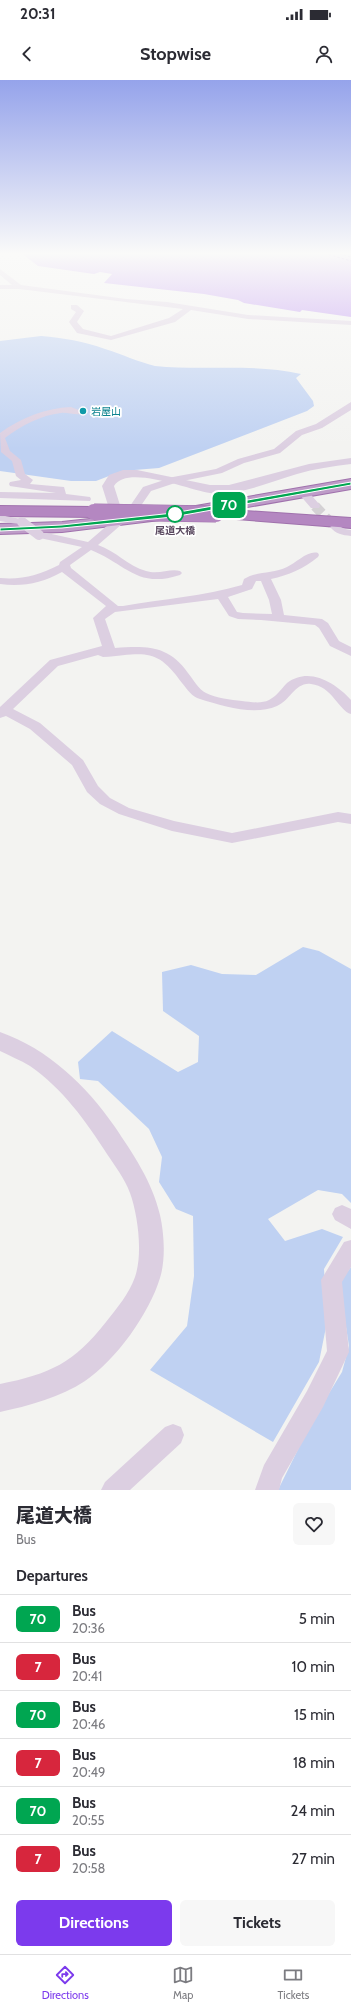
<!DOCTYPE html>
<html lang="en">
<head>
<meta charset="utf-8">
<style>
	body { margin:0; font-family:Cabin,"Noto Sans JP",sans-serif; background:#f7f7f7; color:#2b2b33; height:100vh; display:flex; flex-direction:column; font-size:15px; white-space:nowrap }
	* { box-sizing:border-box; margin:0 }
	p { font-size:13px; color:#7c7c81 }
	.icon { flex:none; width:22px; height:22px; fill:none; stroke:currentColor; stroke-width:2; stroke-linecap:round; stroke-linejoin:round }
	.map { position:relative; height:1410px; overflow:hidden }
	.sheet { display:flex; flex-direction:column; background:#fff; flex:1 }
	.sheet>* { flex:none }
	.badge { padding:0 8px; border-radius:6px; font-size:14px; line-height:26px }
	.map>.badge { position:absolute; translate:-50% -50%; box-shadow:0 0 0 2px #fff }
	h2 { padding:0 16px; font-size:15px; line-height:36px }
	.round { display:grid; place-items:center; flex:none; width:42px; height:42px; border-radius:6px; background:#f7f7f7 }
	.head { display:flex; align-items:center; justify-content:space-between; height:68px; padding:0 16px }
	h1 { font-size:19px; font-weight:800; line-height:30px }
	.primary-button { display:flex; gap:8px; margin-top:auto; padding:8px 16px }
	.primary-button a { flex:1; height:46px; border-radius:6px; background:#7c3aed; color:#fff; font-size:16px; font-weight:800; line-height:46px; text-align:center }
	.primary-button a+a { background:#f7f7f7; color:#2b2b33 }
	ul { padding:0; list-style:none }
	li { display:flex; align-items:center; gap:12px; height:48px; padding:0 16px; border-top:1px solid #e1e1e2 }
	li div { flex:1 }
	li b { display:block; font-size:15px }
	li em { font-style:normal }
	li .badge { min-width:44px; font-weight:700; text-align:center }
	.status { display:flex; justify-content:space-between; align-items:center; height:28px; padding:0 20px; background:#fff; direction:ltr }
	.status svg { height:11px; fill:currentColor }
	header { display:flex; justify-content:space-between; align-items:center; height:52px; padding:0 16px; background:#fff; font-size:18px; font-weight:800 }
	.tab-bar { display:flex; justify-content:space-around; align-items:center; height:56px; border-top:1px solid #e1e1e2; background:#fff; font-size:11px; color:#7c7c81 }
	.tab-bar a { display:grid; justify-items:center; gap:2px }
	.tab-bar .selected { color:#7c3aed }
	.map>svg:first-child { display:block }
</style>
</head>
<body>
<div class="status"><b>20:31</b><svg viewBox="0 0 49 12"><path d="M0 12V9h3v3zM5 12V6h3v6zM10 12V3h3v9zM15 12V0h3v12zM26 1h20v11H26zM47 4h2v5h-2z"/></svg></div>
<header><svg class="icon" aria-label="back" viewBox="0 0 24 24"><path d="M15 5l-7 7 7 7"/></svg>Stopwise<svg class="icon" aria-label="person" viewBox="0 0 24 24"><circle cx="12" cy="8" r="4"/><path d="M4 21q1-7 8-7t8 7"/></svg></header>
<div class="map">
<svg width="351" height="1410" viewBox="0 0 351 1410">
	<rect width="100%" height="100%" fill="#f3f3f1"/>
	<path fill="#bfd1f2" d="M 41,256 C 63,258 84,261 105,269 C 122,274 138,282 155,286 C 203,291 253,283 301,294 L 296,298 L 313,321 L 314,326 L 307,331 L 159,388 L 122,391 L 96,401 L 71,401 L 0,391 L 0,261 Z
		M 303,867 L 319,871 L 351,889 L 351,1123 L 342,1114 L 318,1110 L 268,1139 L 285,1161 L 322,1149 L 343,1157 L 324,1189 L 327,1242 L 319,1282 L 273,1362 L 150,1290 L 187,1246 L 194,1196 L 193,1136 L 176,1129 L 159,1102 L 162,1077 L 149,1049 L 98,1001 L 80,999 L 78,982 L 112,951 L 178,992 L 198,982 L 199,956 L 163,931 L 162,892 L 191,885 L 222,894 L 256,895 Z
		M 351,1187 L 351,1410 L 278,1410 L 312,1341 L 342,1292 L 349,1266 L 339,1203 Z"/>
	<path fill="#b98af0" d="M 20,172 L 351,172 L 351,237 L 302,230 L 300,232 L 244,223 L 238,220 L 204,214 L 104,203 L 112,194 L 100,192 L 94,194 L 38,186 Z"/>
	<g fill="none" stroke-linecap="round" stroke-linejoin="round">
		<path stroke="#5706b4" stroke-width="1" stroke-dasharray="2.5 2" stroke-linecap="butt" d="M 320,172 L 351,181
			M 335,172 L 351,177"/>
		<path stroke="#d4d1d4" stroke-width="10" stroke-dasharray="10 5" stroke-linecap="butt" d="M 315,426 L 335,447"/>
		<g stroke="#a072ad" stroke-width="2">
			<path id="trunk" d="M 351,399 L 351,409 L 190,437 L 184,435 L 182,432 L 184,429 L 190,427 Z
				M 154,432 L 160,434 L 162,437 L 160,440 L 62,452 L 0,454 L 0,444 L 62,442 Z"/>
		</g>
		<g stroke="#a072ad" stroke-width="2">
			<path id="motorway" d="M 0,426 L 94,427 L 100,429 L 102,432 L 100,435 L 94,437 L 0,436 Z
				M 216,429 L 351,438 L 351,448 L 210,437 L 208,434 L 210,431 Z"/>
		</g>
		<path fill="#dccfe1" fill-rule="evenodd" d="M 0,189 L 21,205 L 126,219 L 167,222 L 248,235 L 351,241 L 351,245 L 248,239 L 191,230 L 175,242 L 111,260 L 77,253 L 69,242 L 76,232 L 71,229 L 71,225 L 77,225 L 84,231 L 77,242 L 83,249 L 111,256 L 169,238 L 183,229 L 19,209 L 0,209 L 0,205 L 12,205 L 0,195 Z
			M 351,322 L 351,330 L 322,348 L 302,355 L 280,373 L 244,383 L 222,393 L 178,402 L 151,411 L 138,430 L 98,465 C 116,471 128,486 146,491 C 159,495 170,488 180,491 L 182,493 L 180,495 C 137,509 126,484 91,470 L 70,485 L 71,488 L 118,526 L 123,526 C 163,519 204,516 242,505 L 244,499 C 257,491 273,494 287,487 C 296,483 308,470 318,473 L 319,475 L 318,477 C 303,489 289,495 271,499 L 281,520 L 284,535 L 322,539 L 328,543 L 339,561 L 351,567 L 351,576 L 330,566 L 319,548 L 315,545 L 261,540 L 238,539 L 229,536 L 218,519 L 115,532 L 105,539 L 115,568 C 147,566 168,565 188,593 C 193,599 199,610 206,613 C 216,618 231,620 242,621 C 251,622 261,624 269,620 C 277,616 281,609 287,603 C 309,586 336,603 351,620 L 351,634 C 339,631 332,606 311,604 C 295,602 290,621 277,626 C 254,636 223,626 200,619 C 192,617 187,609 182,603 C 156,566 144,574 103,577 L 98,575 L 58,586 L 13,629 L 40,643 L 83,680 L 98,706 L 110,718 L 129,728 L 174,741 L 232,753 L 338,732 L 351,734 L 351,744 L 338,742 L 232,763 L 172,751 L 119,734 L 100,724 L 87,712 L 72,685 L 30,649 L 6,636 L 0,638 L 0,627 L 50,580 L 102,566 L 93,538 L 106,526 L 62,492 C 42,503 23,507 0,504 L 0,498 C 22,500 39,495 59,485 L 60,482 L 82,467 L 35,457 L 34,455 L 35,453 L 47,453 L 88,462 L 130,426 L 143,407 L 173,397 L 216,389 L 238,379 L 274,369 L 296,351 L 316,344 ZM 256,501 L 261,501 L 269,520 L 272,534 L 243,533 L 237,532 L 228,517 L 252,509 Z
			M 71,327 L 84,332 C 80,337 68,332 61,333 C 41,335 21,346 5,358 L 10,371 L 21,380 L 25,394 L 33,400 L 30,404 L 64,407 L 66,414 L 90,417 L 91,419 L 90,421 L 0,418 L 0,412 L 56,413 L 10,406 L 9,404 L 10,402 L 21,400 L 16,396 L 12,381 L 1,372 L 0,353 C 21,338 45,328 71,327 Z
			M 303,409 L 307,410 L 319,424 L 320,426 L 319,428 L 311,428 L 299,414 L 298,412 L 299,410 Z
			M 0,435 L 26,440 L 27,442 L 22,445 L 0,441 Z
			M 335,444 L 345,449 L 351,450 L 351,456 C 342,455 336,454 330,447 Z
			M 342,1125 L 351,1129 L 351,1149 L 335,1140 L 332,1134 L 335,1128 Z
			M 351,1160 L 351,1187 L 342,1202 L 349,1272 L 323,1327 L 282,1398 L 279,1410 L 255,1410 L 264,1385 L 307,1311 L 327,1271 L 321,1200 L 344,1162 Z
			M 173,1344 L 181,1347 L 184,1355 L 181,1363 L 130,1410 L 101,1410 L 105,1402 L 165,1347 Z"/>
		<path fill="#dccfe1" fill-rule="evenodd" d="M 351,378 L 351,384 C 333,386 314,389 297,394 C 270,402 239,416 210,413 C 189,410 127,384 114,406 L 125,441 L 119,445 L 113,441 L 102,406 L 109,395 L 123,390 L 137,390 L 210,405 L 229,405 L 309,384 Z
			M 0,952 C 48,969 86,1005 115,1047 C 133,1074 152,1101 160,1135 C 164,1153 166,1179 160,1198 C 149,1234 116,1280 85,1301 C 61,1317 28,1326 0,1332 L 0,1304 C 50,1294 74,1283 106,1242 C 117,1228 129,1214 135,1197 C 143,1174 138,1135 130,1113 C 125,1099 115,1086 107,1074 C 86,1041 62,1008 30,986 C 20,980 10,976 0,971 Z"/>
		<use href="#trunk" fill="#be9cc8" fill-rule="evenodd"/>
		<use href="#motorway" fill="#b487c1" fill-rule="evenodd"/>
		<g stroke="#a072ad" stroke-width="17" stroke-linecap="butt">
			<path id="motorway-bridge" d="M 94,432 L 216,434"/>
		</g>
		<path stroke="#dccfe1" stroke-width="10" d="M 22,442 L 39,455"/>
		<use href="#motorway-bridge" stroke="#b487c1" stroke-width="16"/>
	</g>
	<linearGradient id="sky" x2="0" y2="1"><stop stop-color="#95a3eb"/><stop offset="0.47" stop-color="#fafaf9"/><stop offset="1" stop-color="#fafaf9" stop-opacity="0"/></linearGradient>
	<rect width="351" height="369" fill="url(#sky)"/>
	<path fill="#00a651" stroke="#fff" d="M 351,402 L 351,405 L 173,437 L 62,448 L 0,451 L 0,448 L 62,445 L 173,433 Z"/>
	<circle fill="#0f9aa8" stroke="#fff" stroke-width="1.5" cx="83" cy="331" r="4"/>
	<circle fill="#fff" stroke="#00a651" stroke-width="2" cx="175" cy="434" r="8"/>
	<g text-anchor="middle" stroke-width="3.5" stroke-linejoin="round" paint-order="stroke">
		<g font-size="10" fill="#0d838f" stroke="#fff" text-anchor="start">
			<text x="91" y="335">岩屋山</text>
		</g>
		<g font-size="10" font-weight="bold" fill="#59485f" stroke="#fff">
			<text x="175" y="454">尾道大橋</text>
		</g>
	</g>
</svg>
<b class="badge" style="left:229px;top:425px;background:#00a651;color:#fff">70</b>
</div>
<section class="sheet">
<div class="head"><div><h1>尾道大橋</h1><p>Bus</p></div><a class="round"><svg class="icon" aria-label="heart" viewBox="0 0 24 24"><path d="M12 20l-8-8c-3-5 5-10 8-4 3-6 11-1 8 4z"/></svg></a></div>
<h2>Departures</h2>
<ul>
<li><span class="badge" style="background:#00a651;color:#fff">70</span><div><b>Bus</b><p>20:36</p></div><em>5 min</em></li>
<li><span class="badge" style="background:#d7263d;color:#fff">7</span><div><b>Bus</b><p>20:41</p></div><em>10 min</em></li>
<li><span class="badge" style="background:#00a651;color:#fff">70</span><div><b>Bus</b><p>20:46</p></div><em>15 min</em></li>
<li><span class="badge" style="background:#d7263d;color:#fff">7</span><div><b>Bus</b><p>20:49</p></div><em>18 min</em></li>
<li><span class="badge" style="background:#00a651;color:#fff">70</span><div><b>Bus</b><p>20:55</p></div><em>24 min</em></li>
<li><span class="badge" style="background:#d7263d;color:#fff">7</span><div><b>Bus</b><p>20:58</p></div><em>27 min</em></li>
</ul>
<div class="primary-button"><a>Directions</a><a>Tickets</a></div>
</section>
<nav class="tab-bar">
<a class="selected"><svg class="icon" aria-label="directions" viewBox="0 0 24 24"><path d="M12 3l9 9-9 9-9-9zM9 14v-3h6M13 9l2 2-2 2"/></svg>Directions</a>
<a><svg class="icon" aria-label="map" viewBox="0 0 24 24"><path d="M3 6l6-2 6 2 6-2v14l-6 2-6-2-6 2zM9 4v14M15 6v14"/></svg>Map</a>
<a><svg class="icon" aria-label="tickets" viewBox="0 0 24 24"><path d="M3 7h18v10H3zM15 7v10"/></svg>Tickets</a>
</nav>
</body>
</html>
